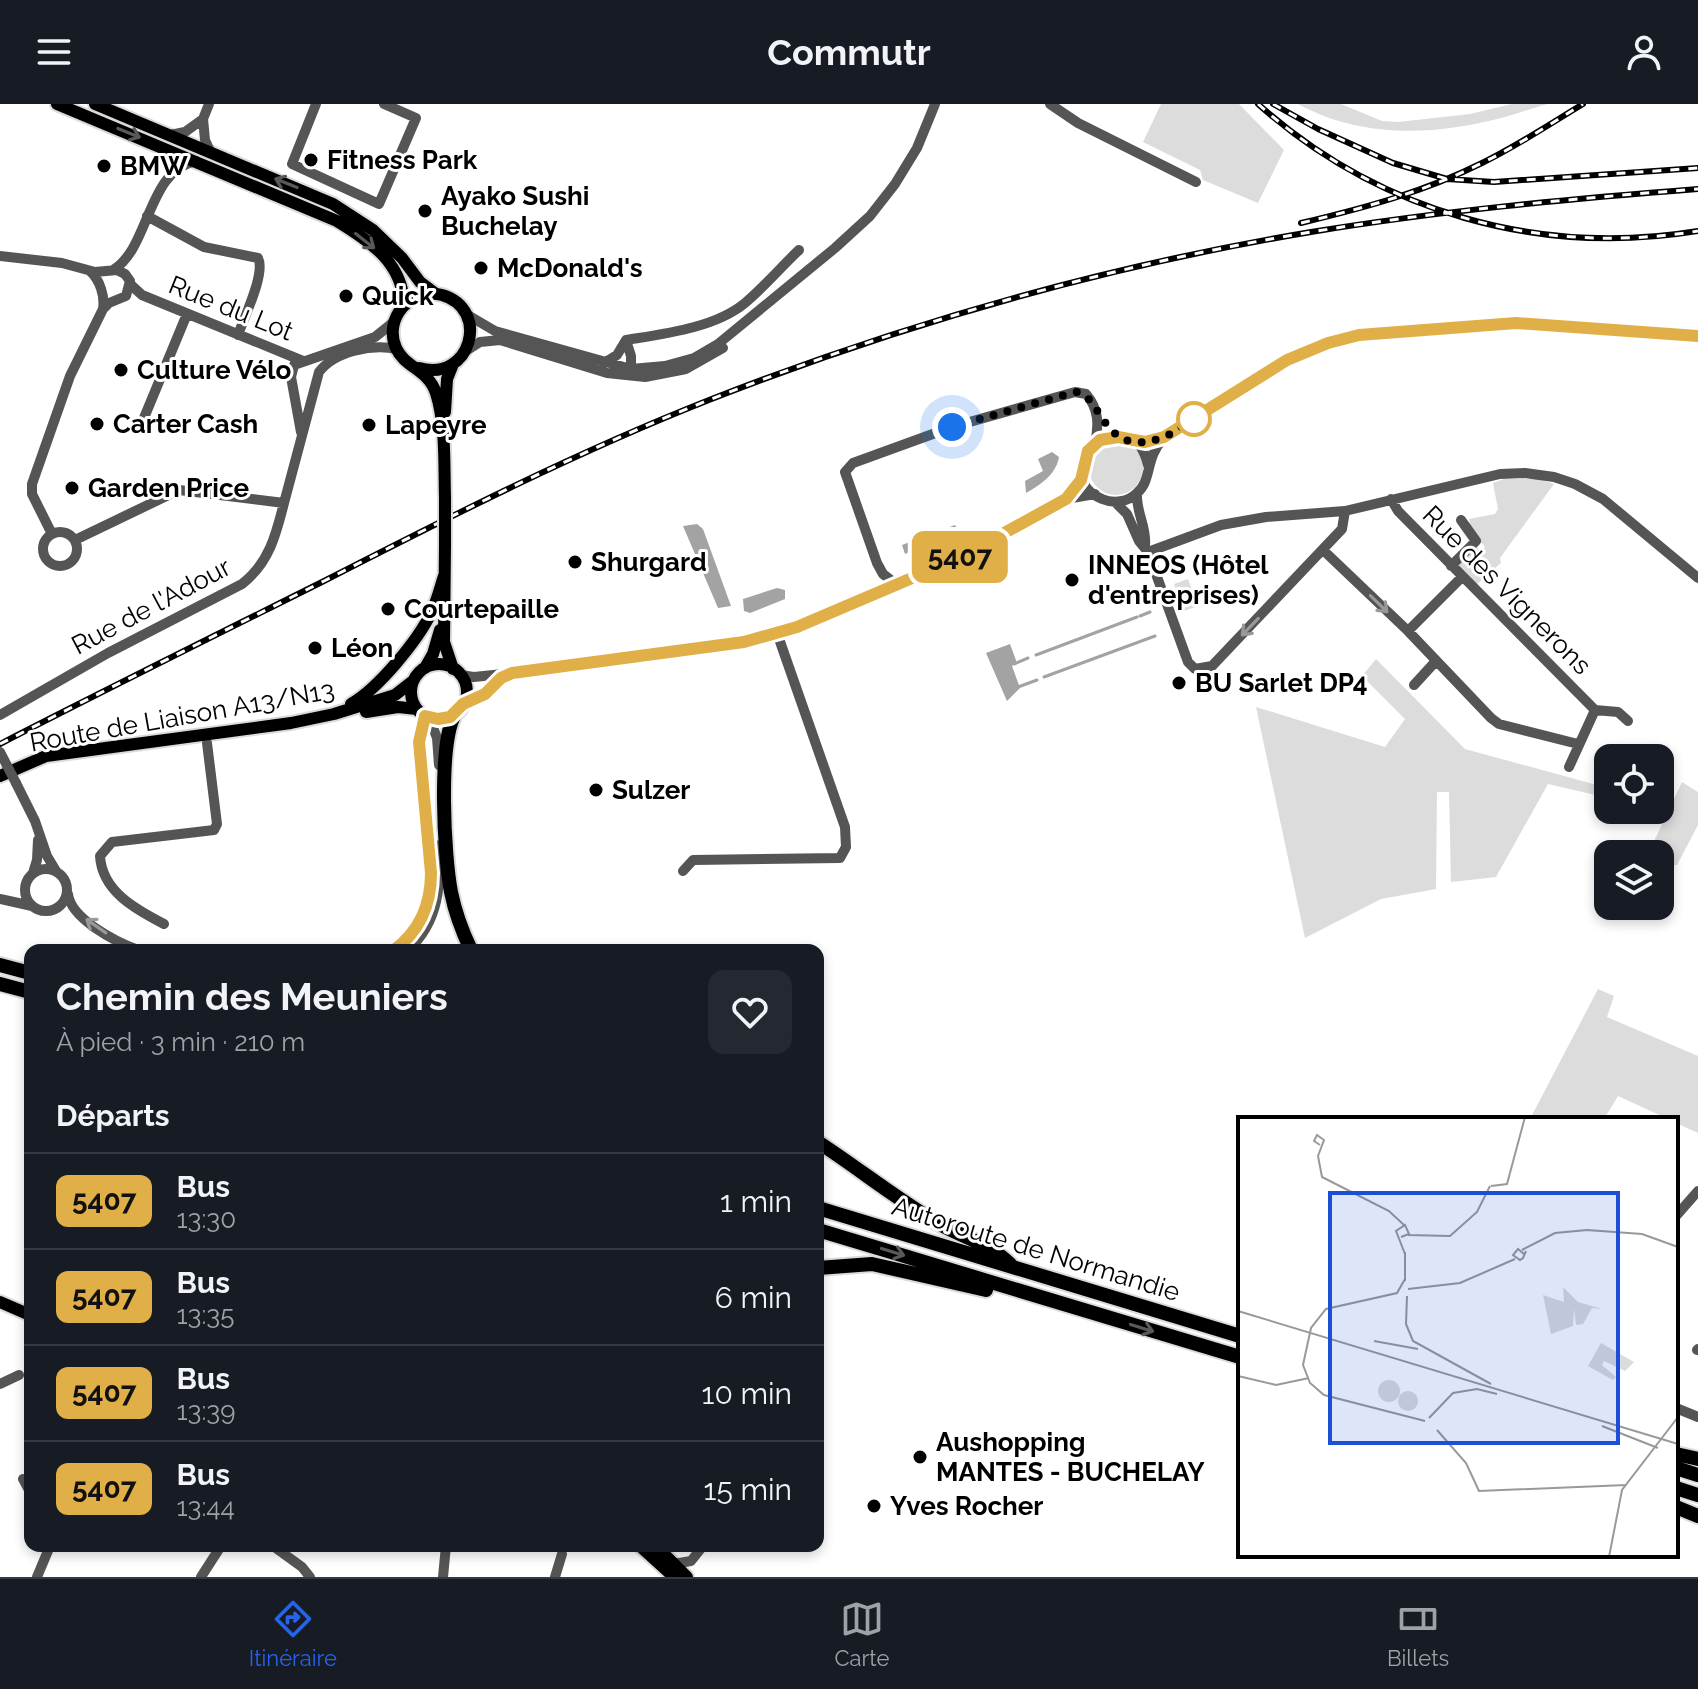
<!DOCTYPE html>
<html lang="fr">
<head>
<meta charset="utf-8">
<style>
	body { margin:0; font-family:Raleway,sans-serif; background:#242831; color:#f1f3f6; height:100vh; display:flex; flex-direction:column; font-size:30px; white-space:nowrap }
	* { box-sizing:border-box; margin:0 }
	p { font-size:26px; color:#9ea1a6 }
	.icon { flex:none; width:44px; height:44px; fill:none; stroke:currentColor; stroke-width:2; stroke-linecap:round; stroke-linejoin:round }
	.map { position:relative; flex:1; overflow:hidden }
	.panel { position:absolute; left:24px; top:840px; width:800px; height:608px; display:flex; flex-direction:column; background:#171b24; border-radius:16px; box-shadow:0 4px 12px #0003 }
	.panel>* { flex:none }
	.badge { padding:0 16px; border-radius:12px; font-size:28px; line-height:52px }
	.tools { position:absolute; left:1594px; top:640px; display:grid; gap:16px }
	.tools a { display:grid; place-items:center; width:80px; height:80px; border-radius:16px; background:#171b24; box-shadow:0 4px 12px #0003; font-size:40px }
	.you { position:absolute; width:40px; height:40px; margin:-20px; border:6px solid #fff; border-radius:50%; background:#1a73e8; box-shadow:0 0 0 12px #1a73e833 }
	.map>.badge { position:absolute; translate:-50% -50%; box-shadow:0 0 0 4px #fff }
	h2 { padding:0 32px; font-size:30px; line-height:72px }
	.round { display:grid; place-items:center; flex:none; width:84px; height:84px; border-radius:16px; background:#242831 }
	.overview { display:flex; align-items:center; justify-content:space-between; height:136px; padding:0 32px }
	h1 { font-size:38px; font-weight:700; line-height:60px }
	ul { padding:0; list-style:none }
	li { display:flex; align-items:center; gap:24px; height:96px; padding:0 32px; border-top:2px solid #363941 }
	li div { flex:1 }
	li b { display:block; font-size:30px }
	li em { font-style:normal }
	li .badge { min-width:88px; font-weight:700; text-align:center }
	header { display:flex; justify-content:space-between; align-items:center; height:104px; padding:0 32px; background:#171b24; font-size:36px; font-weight:700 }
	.dock { display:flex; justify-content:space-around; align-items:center; height:112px; border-top:2px solid #363941; background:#171b24; font-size:22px; color:#9ea1a6 }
	.dock a { display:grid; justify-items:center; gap:4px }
	.dock .on { color:#2563eb }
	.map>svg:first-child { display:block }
</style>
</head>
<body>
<header><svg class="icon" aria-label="menu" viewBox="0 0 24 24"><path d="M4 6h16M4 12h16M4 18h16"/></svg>Commutr<svg class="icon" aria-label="person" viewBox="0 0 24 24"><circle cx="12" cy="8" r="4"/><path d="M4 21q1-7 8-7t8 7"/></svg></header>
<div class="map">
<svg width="1698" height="1473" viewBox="0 0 1698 1473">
	<rect width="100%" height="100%" fill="#fff"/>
	<path fill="#dcdcdc" d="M 1161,0 L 1239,0 L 1284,46 L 1258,99 L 1203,76 L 1200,66 L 1143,38 Z
		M 1298,0 L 1341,0 L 1382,17 L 1398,18 L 1470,10 L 1512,0 L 1548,0 C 1532,4 1517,10 1501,14 C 1433,32 1360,34 1298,0 Z
		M1089 364a27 27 0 1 1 54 0a27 27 0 1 1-54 0Z
		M 1504,375 L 1538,375 L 1554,380 L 1500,454 L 1501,459 L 1475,482 L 1455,463 L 1474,443 L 1482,446 L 1485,443 L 1472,428 L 1469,415 L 1495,410 L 1498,405 L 1493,379 Z
		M 1188,475 L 1198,502 L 1184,507 L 1174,480 Z
		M 1376,555 L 1465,645 L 1608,684 L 1604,693 L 1548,680 L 1496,773 L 1451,778 L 1449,688 L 1437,688 L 1436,785 L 1381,795 L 1305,834 L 1256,603 L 1385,643 L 1405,615 L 1362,572 Z
		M 1682,678 L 1698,688 L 1698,721 L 1677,761 L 1660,763 L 1660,750 L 1648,750 Z
		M 1598,885 L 1614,892 L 1607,913 L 1698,952 L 1698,1029 L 1676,1019 L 1676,1015 L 1668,1015 L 1618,992 L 1604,1015 L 1530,1015 Z"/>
	<path fill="#a3a3a3" d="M 1052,348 L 1059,353 C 1056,371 1040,381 1026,389 L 1025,377 L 1043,367 L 1038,355 Z
		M 697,420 L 703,425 L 731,502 L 718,504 L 683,422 Z
		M 955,421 L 958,426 L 905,450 L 902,441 Z
		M 777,484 L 785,486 L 785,495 L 750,509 L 744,507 L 743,495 Z
		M 1010,540 L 1017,559 L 1012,562 L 1020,584 L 1007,597 L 986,549 Z"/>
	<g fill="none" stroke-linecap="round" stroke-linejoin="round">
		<path stroke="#a3a3a3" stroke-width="3" d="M 1140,512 L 1150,508
			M 1036,551 L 1137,513
			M 1014,560 L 1028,554
			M 1044,573 L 1155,532
			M 1018,583 L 1037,576"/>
		<g stroke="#dbdbdb" stroke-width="16">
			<path id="major" d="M 57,0 L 337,117 C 370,137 403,159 404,201
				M 95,0 L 333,100 L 373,126 L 402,154 L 420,178 L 436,190
				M 419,264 C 471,279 491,205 442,191 C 411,183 383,214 396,244 C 405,264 428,265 436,289 C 446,321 444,360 445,394
				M 445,308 L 447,275 L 453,260
				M 445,441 L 444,538 L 453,565
				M411 588a28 28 0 1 1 56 0a28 28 0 1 1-56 0Z
				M 425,564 L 433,550 L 440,526
				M 351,600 C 378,585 418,536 431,509 C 437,497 440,484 444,472
				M 366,608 L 398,603 L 417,605
				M 0,672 L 46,652 L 291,619 L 334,610 L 395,591 L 413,577
				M 0,1198 L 30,1211
				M 640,1442 L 674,1473
				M 656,1442 L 687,1473"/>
		</g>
		<g stroke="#dbdbdb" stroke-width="18">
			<path id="highway" d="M 455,610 C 438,640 444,752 451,788 C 455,808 462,827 471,846
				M 0,861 L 30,869
				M 0,880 L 30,888
				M 818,1038 C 858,1064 895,1094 936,1118 C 961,1133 989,1139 1010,1160
				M 818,1104 L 1240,1232
				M 818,1126 L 1240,1253
				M 818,1164 L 872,1160 L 986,1186
				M 1676,1350 L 1698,1355
				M 1676,1364 L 1698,1371
				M 1676,1384 L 1698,1391
				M 1676,1403 L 1698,1412"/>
		</g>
		<path stroke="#555" stroke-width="10" d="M 316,0 L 292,60 L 379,100 L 416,14 L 384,0
			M 1050,0 L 1078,19 L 1196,78
			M 203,15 L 209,0
			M 170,31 L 185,28 L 203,15 L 205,36 L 211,49
			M 147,112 L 204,143 L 258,154 C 266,169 244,213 238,231
			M 0,152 L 62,159 L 95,168 L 117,166 L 125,170 L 130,177 L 126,192 L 109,199 L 103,205 L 70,272 L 32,380 L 32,390 L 52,430
			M 113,166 C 150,144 147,66 196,57
			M 90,167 C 100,176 105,192 103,205
			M 130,180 L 142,191 L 303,257
			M 466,210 L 495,227 L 631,265 L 665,262 L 694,254 L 718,240 L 835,144 L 870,112 L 895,80 L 917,44 L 935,0
			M 626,236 L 631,252 L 631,265 L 628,267
			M 464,248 L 480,238 L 500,236 L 607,269 L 645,273 L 686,265 L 723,244
			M 604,259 L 617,251 L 626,236 C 663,230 715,224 745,199 C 764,183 781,163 799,146
			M 139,326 L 187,210
			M 301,328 L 291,273 L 294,261 L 375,233 L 395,217
			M 1132,337 L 1145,338 L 1164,333 L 1287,256 L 1328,239 L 1359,231 L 1516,219 L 1698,232
			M 1148,361 C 1131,289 1042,368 1102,395 C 1114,400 1128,398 1137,389 C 1152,377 1145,354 1163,335
			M 1137,390 C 1136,408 1147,424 1145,441
			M 1391,395 L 1398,407 L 1595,606
			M 1115,398 L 1127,410 L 1139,437 L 1148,448 L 1221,421 L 1266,413 L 1345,407 L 1500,370 L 1525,369 L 1554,373 L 1575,380 L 1603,395 L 1698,474
			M43 445a17 17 0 1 1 34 0a17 17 0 1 1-34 0Z
			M 75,436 L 179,386 L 284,399 L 319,268 C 335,247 372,240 397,245
			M 1323,446 L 1408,527 L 1491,614 L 1499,620 L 1578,640
			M 1148,448 L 1188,558 L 1195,565 L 1212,562 L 1342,425 L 1345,407
			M 1451,462 L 1476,437 L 1461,416
			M 897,481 L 883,470 L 877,459 L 845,368 L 853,359 L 952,323 L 1075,288 L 1086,290 C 1099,305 1099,321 1095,339
			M 1408,527 L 1462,473
			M 460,571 L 474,573 L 512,569 L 715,542 L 770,531 L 797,523 L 925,469 L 959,454 L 1066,395 L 1095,390
			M 1414,581 L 1436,557
			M 463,600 L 488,588 L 507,571
			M 1595,606 L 1618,608 L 1628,617
			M 0,611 L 108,549 L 242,480 C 269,459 276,431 284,399
			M 429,613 L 437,634 L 439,661
			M 1569,663 L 1595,606
			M 16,679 L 35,717 L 47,752 L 56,767
			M25 786a21 21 0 1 1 42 0a21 21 0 1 1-42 0Z
			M 683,767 L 693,756 L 840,754 L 846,743 L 845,723 L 777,529
			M 33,769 L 37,756 L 38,736
			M 68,790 C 71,815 116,838 138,846
			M 0,795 L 32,802
			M 164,820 C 135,805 102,787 100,752 L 112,738 L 214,726 L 217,720 L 207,639
			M 408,846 C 440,817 440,781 440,741
			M 1676,1112 L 1698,1087
			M 1697,1246 L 1698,1245
			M 0,1280 L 19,1271
			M 1676,1304 L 1698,1313
			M 23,1375 L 30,1388
			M 273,1442 L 302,1463 L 310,1473
			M 673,1460 L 691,1457 L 703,1442
			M 37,1473 L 50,1442
			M 201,1473 L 221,1442
			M 443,1473 L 446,1442
			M 555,1473 L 562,1450"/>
		<use href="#major" stroke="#000" stroke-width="12"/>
		<use href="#highway" stroke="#000" stroke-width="14"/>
		<g stroke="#000" stroke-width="6">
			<path id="rail" d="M 1258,0 C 1379,108 1539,153 1698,127
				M 1273,0 L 1318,25 L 1393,59 L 1447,75 L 1494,78 L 1698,64
				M 1301,119 C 1364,104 1424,88 1482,59 C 1517,42 1550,20 1583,0
				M 0,640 C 107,585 216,531 324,477 C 451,412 577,348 709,296 C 903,220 1106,162 1311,128 C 1439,107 1568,95 1698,85"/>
		</g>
		<use href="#rail" stroke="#fff" stroke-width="3" stroke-dasharray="9" stroke-linecap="butt"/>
		<g stroke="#dbdbdb" stroke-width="16" stroke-linecap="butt">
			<path id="major-bridge" d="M 445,441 L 445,394"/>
		</g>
		<path stroke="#555" stroke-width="10" d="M 0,648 L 16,679"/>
		<use href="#major-bridge" stroke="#000" stroke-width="12"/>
	</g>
	<defs><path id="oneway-shaft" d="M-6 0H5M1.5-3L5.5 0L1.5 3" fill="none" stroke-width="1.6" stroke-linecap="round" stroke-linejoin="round" transform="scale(2)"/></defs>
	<g stroke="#595959">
		<use href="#oneway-shaft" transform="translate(129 29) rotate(22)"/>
		<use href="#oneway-shaft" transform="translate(286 79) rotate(-158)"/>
		<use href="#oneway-shaft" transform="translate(365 137) rotate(38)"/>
		<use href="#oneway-shaft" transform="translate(893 1148) rotate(17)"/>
		<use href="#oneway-shaft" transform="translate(1142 1224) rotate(17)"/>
	</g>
	<g stroke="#999">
		<use href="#oneway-shaft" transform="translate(1379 500) rotate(44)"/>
		<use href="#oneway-shaft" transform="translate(1250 523) rotate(134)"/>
		<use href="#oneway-shaft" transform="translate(96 822) rotate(-145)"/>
	</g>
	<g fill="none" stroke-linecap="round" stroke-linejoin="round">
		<g stroke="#fff" stroke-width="18">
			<path id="line" d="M 394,846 C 420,827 431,801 431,769 L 419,638 L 425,612 L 438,615 L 450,613 L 463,600 L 485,590 L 501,574 L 512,569 L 744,538 L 797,523 L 959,454 L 1066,395 L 1081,376 L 1088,347 L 1100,336 L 1118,333 L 1145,338 L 1164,333 L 1287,256 L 1328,239 L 1359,231 L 1516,219 L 1698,232"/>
		</g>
		<use href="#line" stroke="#e0af47" stroke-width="12"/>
		<path stroke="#000" stroke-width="8" stroke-dasharray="0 14.4" d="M 952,323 L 1075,288 C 1102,288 1101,356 1161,334 C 1173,330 1183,321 1194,315"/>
	</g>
	<g fill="#000" stroke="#fff" stroke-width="3">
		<circle cx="311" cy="56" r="8"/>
		<circle cx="104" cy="62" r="8"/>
		<circle cx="425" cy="107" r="8"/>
		<circle cx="481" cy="164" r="8"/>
		<circle cx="346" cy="192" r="8"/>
		<circle cx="121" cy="266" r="8"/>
		<circle cx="97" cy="320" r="8"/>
		<circle cx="369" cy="321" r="8"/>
		<circle cx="72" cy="384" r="8"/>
		<circle cx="575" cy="458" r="8"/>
		<circle cx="1072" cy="476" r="8"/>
		<circle cx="388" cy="505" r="8"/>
		<circle cx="315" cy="544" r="8"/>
		<circle cx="1179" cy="579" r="8"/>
		<circle cx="596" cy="686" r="8"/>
		<circle cx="920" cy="1353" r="8"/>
		<circle cx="874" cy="1402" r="8"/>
	</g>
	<circle fill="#fff" stroke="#e0af47" stroke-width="4" cx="1194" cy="315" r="16"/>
	<g text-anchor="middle" stroke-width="6" stroke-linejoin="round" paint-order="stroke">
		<g font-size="26" font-weight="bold" fill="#000" stroke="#fff" text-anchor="start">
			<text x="327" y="65">Fitness Park</text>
			<text x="120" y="71">BMW</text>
			<text x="441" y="101">Ayako Sushi<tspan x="441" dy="30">Buchelay</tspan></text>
			<text x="497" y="173">McDonald's</text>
			<text x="362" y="201">Quick</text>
			<text x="137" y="275">Culture Vélo</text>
			<text x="113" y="329">Carter Cash</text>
			<text x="385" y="330">Lapeyre</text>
			<text x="88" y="393">Garden Price</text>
			<text x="591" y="467">Shurgard</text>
			<text x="1088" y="470">INNEOS (Hôtel<tspan x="1088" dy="30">d'entreprises)</tspan></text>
			<text x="404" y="514">Courtepaille</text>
			<text x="331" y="553">Léon</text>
			<text x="1195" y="588">BU Sarlet DP4</text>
			<text x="612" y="695">Sulzer</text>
			<text x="936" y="1347">Aushopping<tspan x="936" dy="30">MANTES - BUCHELAY</tspan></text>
			<text x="890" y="1411">Yves Rocher</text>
		</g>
		<g font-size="26" fill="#000" stroke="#fff">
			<text transform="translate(231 204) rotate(22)" y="9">Rue du Lot</text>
			<text transform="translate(1507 486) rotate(45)" y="9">Rue des Vignerons</text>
			<text transform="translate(151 502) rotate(-28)" y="9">Rue de l'Adour</text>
			<text transform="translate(182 612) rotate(-10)" y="9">Route de Liaison A13/N13</text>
			<text transform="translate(1036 1145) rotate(17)" y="9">Autoroute de Normandie</text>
		</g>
	</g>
	<g transform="translate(1238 1013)">
		<rect width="440" height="440" fill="#fff"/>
		<path d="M 325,170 L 340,185 L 364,192 L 354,191 L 345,207 L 338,208 L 336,192 L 335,209 L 313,217 L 305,178 L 326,185 ZM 363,226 L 396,245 L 387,254 L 366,244 L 364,248 L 378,260 L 375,263 L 350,249 ZM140 274a11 11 0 1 1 22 0a11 11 0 1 1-22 0ZM160 284a10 10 0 1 1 20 0a10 10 0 1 1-20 0Z" fill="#dcdcdc"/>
		<path fill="none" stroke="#999" stroke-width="2" d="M 82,28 L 76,24 L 79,18 L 86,23 L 80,39 L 84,60 L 151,94 L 166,108M 253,69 L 269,67 L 287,0M 170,118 L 212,119 L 239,95 L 252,69M 163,120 L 171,117 L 167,108 L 158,114 L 167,137M 284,133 L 317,116 L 349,113 L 404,117 L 440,130M 286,137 L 280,132 L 275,138 L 282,143 L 285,141 L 288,134M 167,162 L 159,176 L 88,192 L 73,211 L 65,248 L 72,266 L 86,278 L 187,304M 167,164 L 167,135M 170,172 L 222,166 L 277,142M 169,179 L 168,207 L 175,224 L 253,267M 0,194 L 440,327M 136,224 L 180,232M 0,259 L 38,268 L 71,261M 191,301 L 215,276 L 239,272 L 259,277M 364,309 L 420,331M 199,313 L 228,346 L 241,374 L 388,368M 371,440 L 384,373 L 440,300"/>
		<path fill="#1d4ed8" fill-opacity="0.15" stroke="#1d4ed8" stroke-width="4" d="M 92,76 L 380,76 L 380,326 L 92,326 Z"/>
		<rect width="440" height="440" fill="none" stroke="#000" stroke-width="4"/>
	</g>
</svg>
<div class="tools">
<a><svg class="icon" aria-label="locate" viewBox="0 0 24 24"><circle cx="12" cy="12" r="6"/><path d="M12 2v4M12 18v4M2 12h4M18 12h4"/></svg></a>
<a><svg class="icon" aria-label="layers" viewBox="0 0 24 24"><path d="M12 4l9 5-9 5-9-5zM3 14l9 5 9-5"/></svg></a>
</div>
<div class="you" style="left:952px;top:323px"></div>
<b class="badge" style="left:960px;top:453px;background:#e0af47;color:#111">5407</b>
<section class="panel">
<div class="overview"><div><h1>Chemin des Meuniers</h1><p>À pied · 3 min · 210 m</p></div><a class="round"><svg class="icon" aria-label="heart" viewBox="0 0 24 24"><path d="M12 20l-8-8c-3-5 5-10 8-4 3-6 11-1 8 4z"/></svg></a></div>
<h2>Départs</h2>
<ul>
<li><span class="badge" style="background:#e0af47;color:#111">5407</span><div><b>Bus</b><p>13:30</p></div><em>1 min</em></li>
<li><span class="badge" style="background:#e0af47;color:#111">5407</span><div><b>Bus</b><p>13:35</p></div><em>6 min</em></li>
<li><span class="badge" style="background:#e0af47;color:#111">5407</span><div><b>Bus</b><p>13:39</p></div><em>10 min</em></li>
<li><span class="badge" style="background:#e0af47;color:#111">5407</span><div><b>Bus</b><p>13:44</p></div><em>15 min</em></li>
</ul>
</section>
</div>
<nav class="dock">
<a class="on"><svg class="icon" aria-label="directions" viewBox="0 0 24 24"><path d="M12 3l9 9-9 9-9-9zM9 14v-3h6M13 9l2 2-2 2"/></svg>Itinéraire</a>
<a><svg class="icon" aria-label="map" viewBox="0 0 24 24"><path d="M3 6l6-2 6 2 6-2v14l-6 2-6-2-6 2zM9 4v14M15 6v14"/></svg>Carte</a>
<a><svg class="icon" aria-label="tickets" viewBox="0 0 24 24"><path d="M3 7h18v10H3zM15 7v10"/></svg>Billets</a>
</nav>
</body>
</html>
